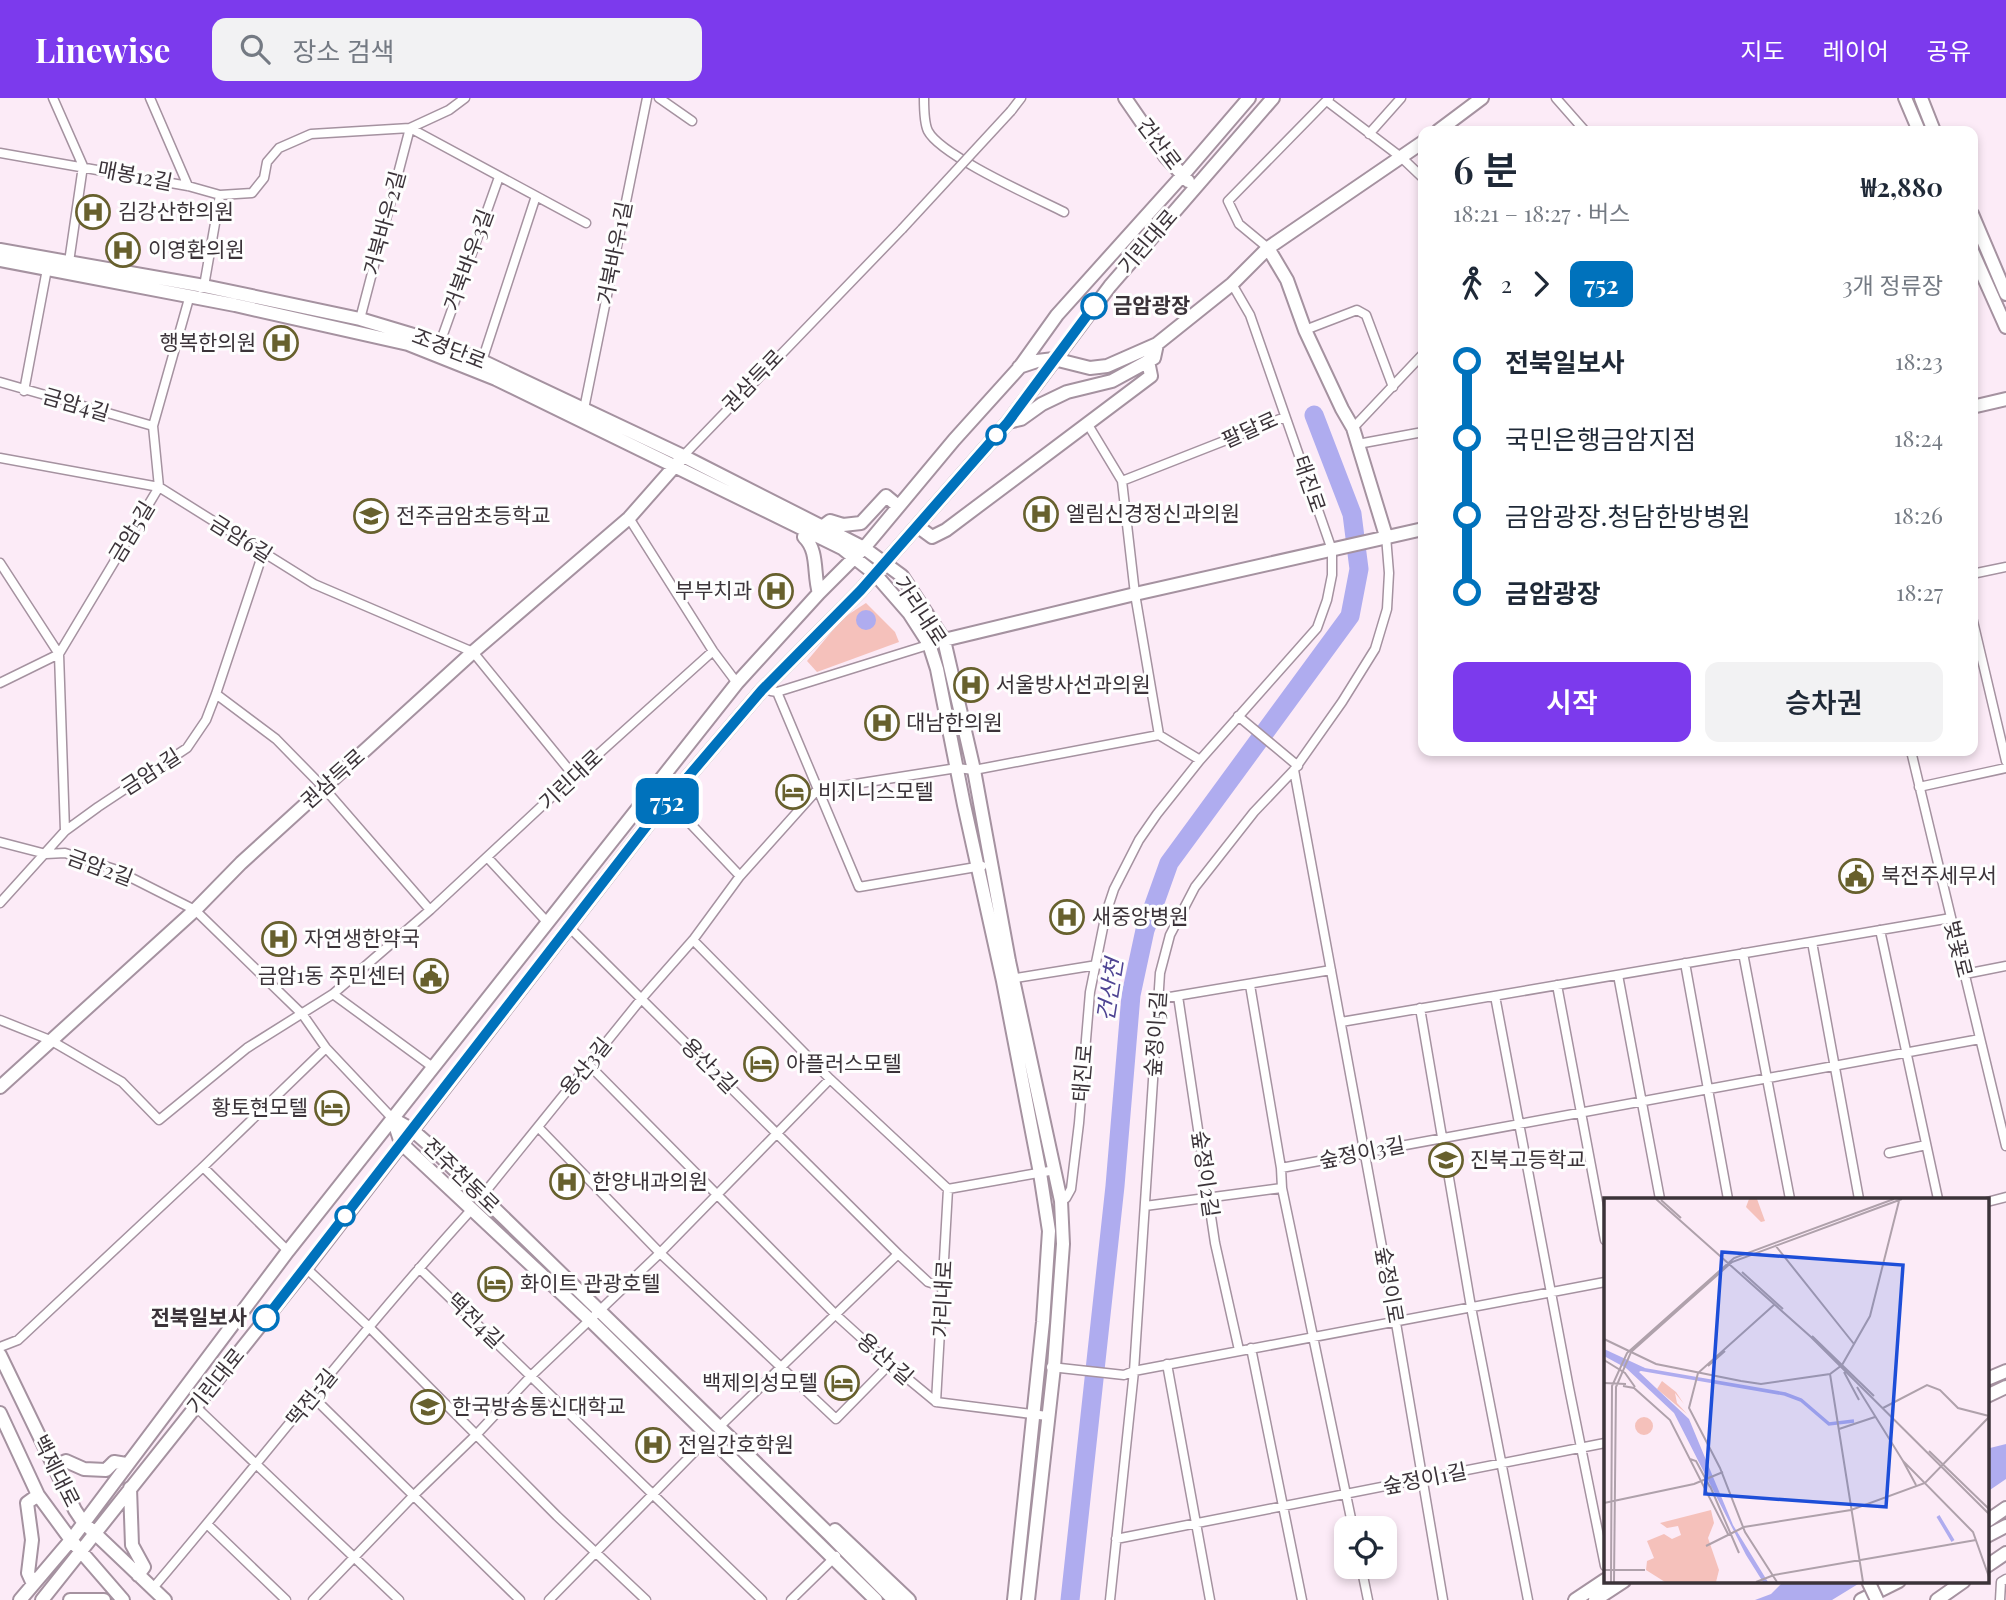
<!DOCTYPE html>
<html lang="ko">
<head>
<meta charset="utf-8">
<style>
	body { margin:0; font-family:"Playfair Display","Noto Sans KR",serif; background:#f2f2f3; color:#1f2937; height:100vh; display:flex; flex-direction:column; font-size:26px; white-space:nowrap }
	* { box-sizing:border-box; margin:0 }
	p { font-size:23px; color:#747a83 }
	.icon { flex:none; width:38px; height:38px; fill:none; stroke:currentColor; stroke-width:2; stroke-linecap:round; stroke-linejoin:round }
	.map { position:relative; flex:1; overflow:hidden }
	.side { position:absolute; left:1418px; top:28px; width:560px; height:630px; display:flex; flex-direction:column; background:#fff; border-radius:14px; box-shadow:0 4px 10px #0003 }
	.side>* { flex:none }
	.badge { padding:0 14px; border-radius:10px; font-size:24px; line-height:46px }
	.buttons { position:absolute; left:1334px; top:1418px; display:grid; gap:14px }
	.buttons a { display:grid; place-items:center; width:63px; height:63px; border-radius:14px; background:#fff; box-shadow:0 4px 10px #0003; font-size:35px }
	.map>.badge { position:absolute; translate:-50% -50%; box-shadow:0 0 0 4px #fff }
	.legs { display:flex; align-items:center; gap:10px; height:77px; padding:0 35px; font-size:23px }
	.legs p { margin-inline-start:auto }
	.summary { display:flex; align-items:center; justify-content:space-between; height:119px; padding:0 35px }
	h1 { font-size:38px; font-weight:600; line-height:52px }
	.action { display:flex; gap:14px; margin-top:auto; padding:14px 35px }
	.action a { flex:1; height:80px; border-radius:14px; background:#7c3aed; color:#fff; font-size:28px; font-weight:600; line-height:80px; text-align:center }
	.action a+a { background:#f2f2f3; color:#1f2937 }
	ul { padding:0 35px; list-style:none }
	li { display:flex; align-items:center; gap:24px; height:77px; font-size:26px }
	li i { display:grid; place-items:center; width:10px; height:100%; margin:0 9px; background:currentColor }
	li i::after { content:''; width:18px; height:18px; margin:-9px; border:5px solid; border-radius:50%; background:#fff }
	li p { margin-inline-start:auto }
	li:first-child i { background:linear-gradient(#0000 50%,currentColor 0) }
	li:last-child i { background:linear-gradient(currentColor 50%,#0000 0) }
	header { display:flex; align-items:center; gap:42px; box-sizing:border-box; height:98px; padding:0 35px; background:#7c3aed; color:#fff }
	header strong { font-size:33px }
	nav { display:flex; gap:38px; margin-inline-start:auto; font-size:24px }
	.search { width:490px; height:63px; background:#f2f2f3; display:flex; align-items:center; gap:18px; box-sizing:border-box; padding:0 24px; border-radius:14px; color:#747a83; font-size:26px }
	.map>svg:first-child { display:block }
</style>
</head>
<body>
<header>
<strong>Linewise</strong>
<div class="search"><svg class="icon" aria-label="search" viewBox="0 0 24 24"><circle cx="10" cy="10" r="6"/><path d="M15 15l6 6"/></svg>장소 검색</div>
<nav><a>지도</a><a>레이어</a><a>공유</a></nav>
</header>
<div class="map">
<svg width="2006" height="1502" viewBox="0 0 2006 1502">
	<rect width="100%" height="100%" fill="#fcebf7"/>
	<path fill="#f5c1bb" d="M 866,505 L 895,534 L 899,544 L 817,574 L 807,563 L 843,520 Z"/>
	<path fill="#afacef" d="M856 522a10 10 0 1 1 20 0a10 10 0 1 1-20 0Z
		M 2006,1346 L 2006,1381 L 1987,1394 L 1987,1354 L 1990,1350 Z
		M 1784,1483 L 1863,1483 L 1832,1502 L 1755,1502 L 1771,1496 Z"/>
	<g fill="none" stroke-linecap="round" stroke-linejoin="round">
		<path stroke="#afacef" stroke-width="19" d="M 1070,1502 L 1115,1088 L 1131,897 L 1145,832 L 1169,765 L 1350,518 L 1359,471 L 1352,416 L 1314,317"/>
		<g stroke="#a592a0" stroke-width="11">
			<path id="street" d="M 53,0 L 83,68 L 69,164
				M 150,0 L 188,88
				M 659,0 L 692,23
				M 924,0 C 924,9 924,25 928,33 C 941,58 1036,100 1064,114
				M 1556,0 L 1585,33
				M 1327,3 L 1402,60 L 1423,80
				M 1011,13 L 1021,0
				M 1369,36 L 1401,0
				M 0,55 L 188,88 L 220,97
				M 1268,150 L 1239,126 L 1228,103 L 1329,0
				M 201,190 L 204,188 L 220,97 L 252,95 L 264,80 L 267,64 L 279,50 L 311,36 L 410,30 L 449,12 L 465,0
				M 360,221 L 410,30 L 586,125
				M 1305,232 L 1357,212 L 1366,217 L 1393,289
				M 440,245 L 499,79
				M 482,263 L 536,98
				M 0,284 L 153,328
				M 24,293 L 47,171
				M 584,311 L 647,0
				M 1087,325 L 1122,383 L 1135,496 L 1159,637 L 1200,662
				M 1353,330 L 1423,256
				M 1358,346 L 1423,334
				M 683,358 L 902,131
				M 0,360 L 159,389 L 314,486 L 473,554 L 574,678
				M 1122,383 L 1285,319
				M 629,420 L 713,553 L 737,585
				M 0,465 L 59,556 L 65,733
				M 1972,476 L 2006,469
				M 1972,519 L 2006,663
				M 0,585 L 59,556 L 159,389 L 153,328 L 190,197
				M 771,593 L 777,594 L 944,542
				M 777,594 L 859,789 L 982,768
				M 216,596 L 276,641 L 324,690 L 430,812
				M 1238,618 L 1298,668
				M 1911,653 L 2006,1048
				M 1294,672 L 1396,1225 L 1443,1502
				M 1919,689 L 2006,670
				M 668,702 L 740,778
				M 0,744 L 46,756 L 65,755 L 114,771 L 195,812 L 303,917 L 326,950 L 393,1021
				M 487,759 L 548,825
				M 0,805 L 65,733 L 98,709 L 187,650 L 206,622 L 216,596 L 263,455
				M 568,828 L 898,1156 L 928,1184 L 944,1189
				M 1880,832 L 1938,1101
				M 693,842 L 830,981 L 948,1091
				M 1812,844 L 1859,1101
				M 1743,855 L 1790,1101
				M 1685,865 L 1728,1101
				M 1965,876 L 2006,868
				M 1618,877 L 1660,1101
				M 1010,881 L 1097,867
				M 1250,887 L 1281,1070 L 1282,1090 L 1353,1430
				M 1557,887 L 1605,1142
				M 333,896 L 434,970
				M 1178,898 L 1215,1145 L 1239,1252
				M 1495,898 L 1569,1290 L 1605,1468
				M 1158,901 L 1331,872
				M 1420,910 L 1471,1209 L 1528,1502
				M 0,922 L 50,942 L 122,984 L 159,1022 L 247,950 L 333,896 L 430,812 L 574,678 L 713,553
				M 1341,924 L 1951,820
				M 589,967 L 836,1217 L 890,1266 L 936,1304
				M 538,1029 L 660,1155 L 836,1321 L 890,1266
				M 1889,1055 L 1926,1047
				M 203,1069 L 288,1153
				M 1281,1070 L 1980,941
				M 482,1098 L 642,900 L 693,842 L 740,778 L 817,692 L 957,670 L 974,672 L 1159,637
				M 1061,1103 L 1066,1100 L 1071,1091 L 1079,1025 L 1090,894 L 1106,815 L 1114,791 L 1139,742 L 1157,716 L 1200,662 L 1317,530 L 1327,502 L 1332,477 L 1332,452 L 1250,217 L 1232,186
				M 1987,1104 L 2006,1099
				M 1145,1108 L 1282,1090
				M 306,1170 L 369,1229 L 557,1418 L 646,1502
				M 419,1170 L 762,1502
				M 0,1249 L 18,1242 L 203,1069 L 326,950
				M 1251,1250 L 1302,1502
				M 1167,1266 L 1210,1502
				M 1051,1269 L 1124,1277 L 1134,1273 L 1605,1184
				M 313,1299 L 520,1502
				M 196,1309 L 399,1502
				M 1047,1318 L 936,1304 L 948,1091 L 1055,1072
				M 719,1329 L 898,1156
				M 207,1426 L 286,1502
				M 1116,1441 L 1605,1345
				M 1361,1468 L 1368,1502
				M 153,1490 C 260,1364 361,1233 472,1111
				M 313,1502 L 414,1397 L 476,1337 L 532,1277 L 660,1155 L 830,981
				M 549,1502 L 709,1339
				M 791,1502 L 836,1458
				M 1110,1502 L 1134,1273 L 1160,875 L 1170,837 L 1195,789 L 1254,714 L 1294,672 L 1342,604 L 1375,551 L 1387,511 L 1389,475 L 1386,438
				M 2000,1502 L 2001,1484 L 2006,1481"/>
		</g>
		<g stroke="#a592a0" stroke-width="16">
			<path id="secondary" d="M 1125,0 L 1165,58 L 1188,83
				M 1905,0 L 1919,33
				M 1921,0 L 1934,33
				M 1438,33 L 1482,0
				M 1972,116 L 2006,196
				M 1268,150 L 1287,182 L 1305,232 L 1342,311 L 1353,330 L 1386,438
				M 0,152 L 204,188 L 360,221 L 440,245 L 482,263 L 683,358 L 864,450 L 902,478 L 944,542 L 974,672 L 1009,863 L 1061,1103 L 1063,1146 L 1054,1269 L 1028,1502
				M 1972,153 L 2006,229
				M 0,162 L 235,207 L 408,246 L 496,281 L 842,450 L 875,476 L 909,515 L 929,546 L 937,571 L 964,707 L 1003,883 L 1040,1075 L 1049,1133 L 1043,1224 L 1014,1502
				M 1019,269 L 1037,263 L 1054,261 L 1090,270 L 1107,268 L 1157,246 L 1232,186 L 1268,150 L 1423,44
				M 1972,309 L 2006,301
				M 1008,324 L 1021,321 L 1042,306 L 1067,294 L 1112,283 L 1154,260 L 1157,246
				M 917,428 L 932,439 L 946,432 L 1151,278 L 1148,263
				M 822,429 L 830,423 L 843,427 L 861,425 L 886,398 L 898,408
				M 806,432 L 804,439 C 819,453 813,476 819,495
				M 944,542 L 1135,496 L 1423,431
				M 0,989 L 195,812 L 241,765 L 473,554 L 629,420 L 681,361
				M 393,1021 L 411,1031 L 427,1045 L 829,1436 L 894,1502
				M 393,1021 L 401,1045 L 589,1221 L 876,1502
				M 0,1257 L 75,1412 L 83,1424 L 165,1502
				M 1987,1281 L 2006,1273
				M 1987,1298 L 2006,1289
				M 0,1315 L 38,1397 L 71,1442 L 123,1502
				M 54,1369 L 66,1363 L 84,1371 L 106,1372 L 114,1364 L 126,1366
				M 130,1390 L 132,1447 L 144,1469 L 138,1477
				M 1987,1423 L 2006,1410
				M 835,1432 L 909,1502
				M 1987,1438 L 2006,1428
				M 1987,1468 L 2006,1455
				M 33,1486 L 28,1475 L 32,1442 L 27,1405 L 38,1397
				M 20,1502 L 71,1442 L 288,1153 L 737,585 L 819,495 L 864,450 L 954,342 L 1019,270 L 1057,217 L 1182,78 L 1249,0
				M 42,1502 L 306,1170 L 652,721 L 762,592 L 861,492 L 1008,324 L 1110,188 L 1273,0
				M 70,1502 L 104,1502
				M 1575,1502 L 1605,1482
				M 1595,1502 L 1624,1483
				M 1861,1502 L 1899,1483
				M 1937,1502 L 1964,1483"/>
		</g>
		<use href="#street" stroke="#fff" stroke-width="8"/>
		<use href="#secondary" stroke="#fff" stroke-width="12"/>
		<g stroke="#a592a0" stroke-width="11" stroke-linecap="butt">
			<path id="street-bridge" d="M 902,131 L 1011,13"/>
		</g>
		<g stroke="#a592a0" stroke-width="16" stroke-linecap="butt">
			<path id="secondary-bridge" d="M 1868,1483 L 1877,1502"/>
		</g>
		<use href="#street-bridge" stroke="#fff" stroke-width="8"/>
		<use href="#secondary-bridge" stroke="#fff" stroke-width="12"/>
	</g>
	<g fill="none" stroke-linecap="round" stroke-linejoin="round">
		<g stroke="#fff" stroke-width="16">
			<path id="line-1" d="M 266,1220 L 652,721 L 762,592 L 861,492 L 1008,324 L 1094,208"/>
		</g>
		<use href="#line-1" stroke="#0072bc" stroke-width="10"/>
	</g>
	<defs>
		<g id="hospital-ring" transform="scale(1.75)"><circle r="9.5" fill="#fefefe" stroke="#67602d" stroke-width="1.5"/><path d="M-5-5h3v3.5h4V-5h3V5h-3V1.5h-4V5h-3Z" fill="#67602d"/></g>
		<g id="school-ring" transform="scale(1.75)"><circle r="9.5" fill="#fefefe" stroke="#67602d" stroke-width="1.5"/><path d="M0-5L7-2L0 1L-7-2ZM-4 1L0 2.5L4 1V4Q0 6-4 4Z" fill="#67602d"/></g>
		<g id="hotel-ring" transform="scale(1.75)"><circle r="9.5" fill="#fefefe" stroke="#67602d" stroke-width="1.5"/><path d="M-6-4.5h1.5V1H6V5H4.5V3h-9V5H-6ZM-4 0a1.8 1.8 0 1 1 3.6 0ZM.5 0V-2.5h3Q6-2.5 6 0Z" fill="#67602d"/></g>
		<g id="civic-ring" transform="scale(1.75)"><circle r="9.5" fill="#fefefe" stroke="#67602d" stroke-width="1.5"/><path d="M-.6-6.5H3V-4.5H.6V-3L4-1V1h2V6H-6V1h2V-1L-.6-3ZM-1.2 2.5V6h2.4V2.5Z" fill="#67602d"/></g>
		<g id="university-ring" transform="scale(1.75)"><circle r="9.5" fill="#fefefe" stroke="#67602d" stroke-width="1.5"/><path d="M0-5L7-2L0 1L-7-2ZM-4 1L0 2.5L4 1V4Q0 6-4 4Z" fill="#67602d"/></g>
	</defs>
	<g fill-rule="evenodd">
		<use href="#hospital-ring" x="93" y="114"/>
		<use href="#hospital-ring" x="123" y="152"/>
		<use href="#hospital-ring" x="281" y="245"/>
		<use href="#hospital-ring" x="1041" y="416"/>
		<use href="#school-ring" x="371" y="418"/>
		<use href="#hospital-ring" x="776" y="493"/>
		<use href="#hospital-ring" x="971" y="587"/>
		<use href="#hospital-ring" x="882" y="625"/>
		<use href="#hotel-ring" x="793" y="694"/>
		<use href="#civic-ring" x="1856" y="778"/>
		<use href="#hospital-ring" x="1067" y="819"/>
		<use href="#hospital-ring" x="279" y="841"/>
		<use href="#civic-ring" x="431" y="878"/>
		<use href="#hotel-ring" x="761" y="966"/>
		<use href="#hotel-ring" x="332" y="1010"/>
		<use href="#school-ring" x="1446" y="1062"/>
		<use href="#hospital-ring" x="567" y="1084"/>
		<use href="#hotel-ring" x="495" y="1186"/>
		<use href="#hotel-ring" x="842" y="1285"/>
		<use href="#university-ring" x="428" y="1309"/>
		<use href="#hospital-ring" x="653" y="1347"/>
	</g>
	<g fill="#fff" stroke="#0072bc" stroke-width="3.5">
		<circle cx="1094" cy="208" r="12"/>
		<circle cx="996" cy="337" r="9"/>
		<circle cx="345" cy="1118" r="9"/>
		<circle cx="266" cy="1220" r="12"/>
	</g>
	<g text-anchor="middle" stroke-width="6" stroke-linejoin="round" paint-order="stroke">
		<g font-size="21" fill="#3b3339" stroke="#fefefe">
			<text transform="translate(1159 46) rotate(53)" y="7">건산로</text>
			<text transform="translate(135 78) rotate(11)" y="7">매봉12길</text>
			<text transform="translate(385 125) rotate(-75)" y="7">거북바우2길</text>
			<text transform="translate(1148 144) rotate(-49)" y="7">기린대로</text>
			<text transform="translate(615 155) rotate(-79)" y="7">거북바우1길</text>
			<text transform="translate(469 162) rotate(-70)" y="7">거북바우3길</text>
			<text transform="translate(449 251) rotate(21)" y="7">조경단로</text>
			<text transform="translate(753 283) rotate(-46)" y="7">권삼득로</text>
			<text transform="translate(76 307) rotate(16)" y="7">금암4길</text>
			<text transform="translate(1250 332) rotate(-24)" y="7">팔달로</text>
			<text transform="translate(1309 386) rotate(71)" y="7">태진로</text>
			<text transform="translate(132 434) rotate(-59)" y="7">금암5길</text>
			<text transform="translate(241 441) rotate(32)" y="7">금암6길</text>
			<text transform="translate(920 513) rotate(57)" y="7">가리내로</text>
			<text transform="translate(151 674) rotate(-33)" y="7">금암1길</text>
			<text transform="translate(333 681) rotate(-42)" y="7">권삼득로</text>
			<text transform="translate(571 682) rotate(-43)" y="7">기린대로</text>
			<text transform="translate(100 770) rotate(20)" y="7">금암2길</text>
			<text transform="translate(1958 851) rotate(76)" y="7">벚꽃로</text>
			<text transform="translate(1156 936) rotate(-86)" y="7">숲정이5길</text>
			<text transform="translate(709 968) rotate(45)" y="7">용산2길</text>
			<text transform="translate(586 969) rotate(-51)" y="7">용산3길</text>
			<text transform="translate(1083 975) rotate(-85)" y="7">태진로</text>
			<text transform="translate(1362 1055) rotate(-11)" y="7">숲정이3길</text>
			<text transform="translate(1205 1076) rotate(82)" y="7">숲정이2길</text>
			<text transform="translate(461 1078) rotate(44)" y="7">전주천동로</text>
			<text transform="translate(1389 1187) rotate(80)" y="7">숲정이로</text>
			<text transform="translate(943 1201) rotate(-87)" y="7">가리내로</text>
			<text transform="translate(475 1223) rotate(44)" y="7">떡전4길</text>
			<text transform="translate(885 1261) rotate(41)" y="7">용산1길</text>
			<text transform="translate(216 1283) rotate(-51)" y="7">기린대로</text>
			<text transform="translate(312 1300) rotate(-51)" y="7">떡전5길</text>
			<text transform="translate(56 1373) rotate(63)" y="7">백제대로</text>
			<text transform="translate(1425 1381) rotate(-11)" y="7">숲정이1길</text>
		</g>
		<g font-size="21" fill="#3b3339" stroke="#fefefe" text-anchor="start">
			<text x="118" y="121">김강산한의원</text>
			<text x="148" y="159">이영환의원</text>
			<text x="256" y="252" text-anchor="end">행복한의원</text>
			<text x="1066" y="423">엘림신경정신과의원</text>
			<text x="396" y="425">전주금암초등학교</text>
			<text x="752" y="500" text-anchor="end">부부치과</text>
			<text x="996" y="594">서울방사선과의원</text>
			<text x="906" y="632">대남한의원</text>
			<text x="818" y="701">비지니스모텔</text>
			<text x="1881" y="785">북전주세무서</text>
			<text x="1092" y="826">새중앙병원</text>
			<text x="304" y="848">자연생한약국</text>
			<text x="406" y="885" text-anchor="end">금암1동 주민센터</text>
			<text x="786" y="973">아플러스모텔</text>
			<text x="308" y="1017" text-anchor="end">황토현모텔</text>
			<text x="1470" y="1069">진북고등학교</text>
			<text x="592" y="1091">한양내과의원</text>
			<text x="520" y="1193">화이트 관광호텔</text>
			<text x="818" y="1292" text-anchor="end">백제의성모텔</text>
			<text x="452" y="1316">한국방송통신대학교</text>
			<text x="678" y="1354">전일간호학원</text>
		</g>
		<g font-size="21" font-weight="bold" fill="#3b3339" stroke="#fefefe" text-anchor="start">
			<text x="1113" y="215">금암광장</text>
			<text x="247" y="1227" text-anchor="end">전북일보사</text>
		</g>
		<g font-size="23" font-style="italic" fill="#4f4493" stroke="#fefefe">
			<text transform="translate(1110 892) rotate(-81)" y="8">건산천</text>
		</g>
	</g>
	<g transform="translate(1604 1100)">
		<rect width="385" height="385" fill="#fcebf7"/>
		<path d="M 145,1 L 153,1 L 161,23 L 157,24 L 142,9 ZM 58,183 L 72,194 L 80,206 L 71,195 L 73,205 L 83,216 L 53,191 ZM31 228a9 9 0 1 1 18 0a9 9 0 1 1-18 0ZM 107,312 L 110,325 L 104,340 L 115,372 L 112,384 L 61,384 L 42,372 L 43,363 L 50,360 L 43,343 L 60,336 L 68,341 L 77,337 L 74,328 L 63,330 L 56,325 Z" fill="#f5c1bb"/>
		<path d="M 0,151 L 41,170 L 35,174 L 85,221 L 129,327 L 164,384 L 159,384 L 142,357 L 70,215 L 22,170 L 0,158 Z" fill="#afacef"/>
		<path fill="none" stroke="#afacef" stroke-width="3.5" d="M 36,171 L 181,196 L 197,202 L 225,226 L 250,223M 334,318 L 349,343"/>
		<path fill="none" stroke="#afa1ab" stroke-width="2" d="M 52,1 L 207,139 L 385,316M 57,2 L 77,20M 171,47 L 250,146M 138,74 L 179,111M 171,106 L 94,175 L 85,210 L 116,270 L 141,334 L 173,384M 208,138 L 270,198M 0,141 L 52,166 L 137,183 L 157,186 L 226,176 L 238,167 L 266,118 L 295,3M 0,162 L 21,175 L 31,189M 104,168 L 121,153M 240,174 L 255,202M 226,176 L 259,384M 0,185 L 22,186M 19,188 L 30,190 L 66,222 L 124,336M 253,189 L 299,263 L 369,334 L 385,379M 279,210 L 323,187 L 336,192 L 354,210 L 385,218M 235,231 L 271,219M 325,253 L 385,311M 86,261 L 92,263 L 106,289M 299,263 L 312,287M 106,288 L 135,355M 0,305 L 90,286 L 119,274M 102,348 L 140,329 L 247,312 L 321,285 L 385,219M 0,372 L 41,372M 7,384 L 8,188 L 23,155 L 130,60 L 290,1M 10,384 L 12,189 L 27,154 L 128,64 L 298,1M 152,384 L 170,377 L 372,342"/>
		<path fill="#1d4ed8" fill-opacity="0.15" stroke="#1d4ed8" stroke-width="3.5" d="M 118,54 L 299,67 L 282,309 L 101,296 Z"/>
		<rect width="385" height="385" fill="none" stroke="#3b3339" stroke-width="3.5"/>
	</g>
</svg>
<div class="buttons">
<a><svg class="icon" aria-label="locate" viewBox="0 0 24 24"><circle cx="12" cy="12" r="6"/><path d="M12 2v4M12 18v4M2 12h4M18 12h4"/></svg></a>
</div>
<b class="badge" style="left:667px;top:703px;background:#0072bc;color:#fff">752</b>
<section class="side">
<div class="summary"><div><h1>6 분</h1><p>18:21 – 18:27 · 버스</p></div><b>₩2,880</b></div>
<div class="legs"><svg class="icon" aria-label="walk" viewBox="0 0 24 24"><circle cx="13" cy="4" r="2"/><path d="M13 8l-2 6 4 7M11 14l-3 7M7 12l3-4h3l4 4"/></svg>2<svg class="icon" aria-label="forward" viewBox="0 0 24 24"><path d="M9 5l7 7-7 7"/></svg><b class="badge" style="background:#0072bc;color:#fff">752</b><p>3개 정류장</p></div>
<ul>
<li><i style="color:#0072bc"></i><b>전북일보사</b><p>18:23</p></li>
<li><i style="color:#0072bc"></i><span>국민은행금암지점</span><p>18:24</p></li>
<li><i style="color:#0072bc"></i><span>금암광장.청담한방병원</span><p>18:26</p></li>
<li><i style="color:#0072bc"></i><b>금암광장</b><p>18:27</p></li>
</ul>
<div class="action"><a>시작</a><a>승차권</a></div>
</section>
</div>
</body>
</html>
